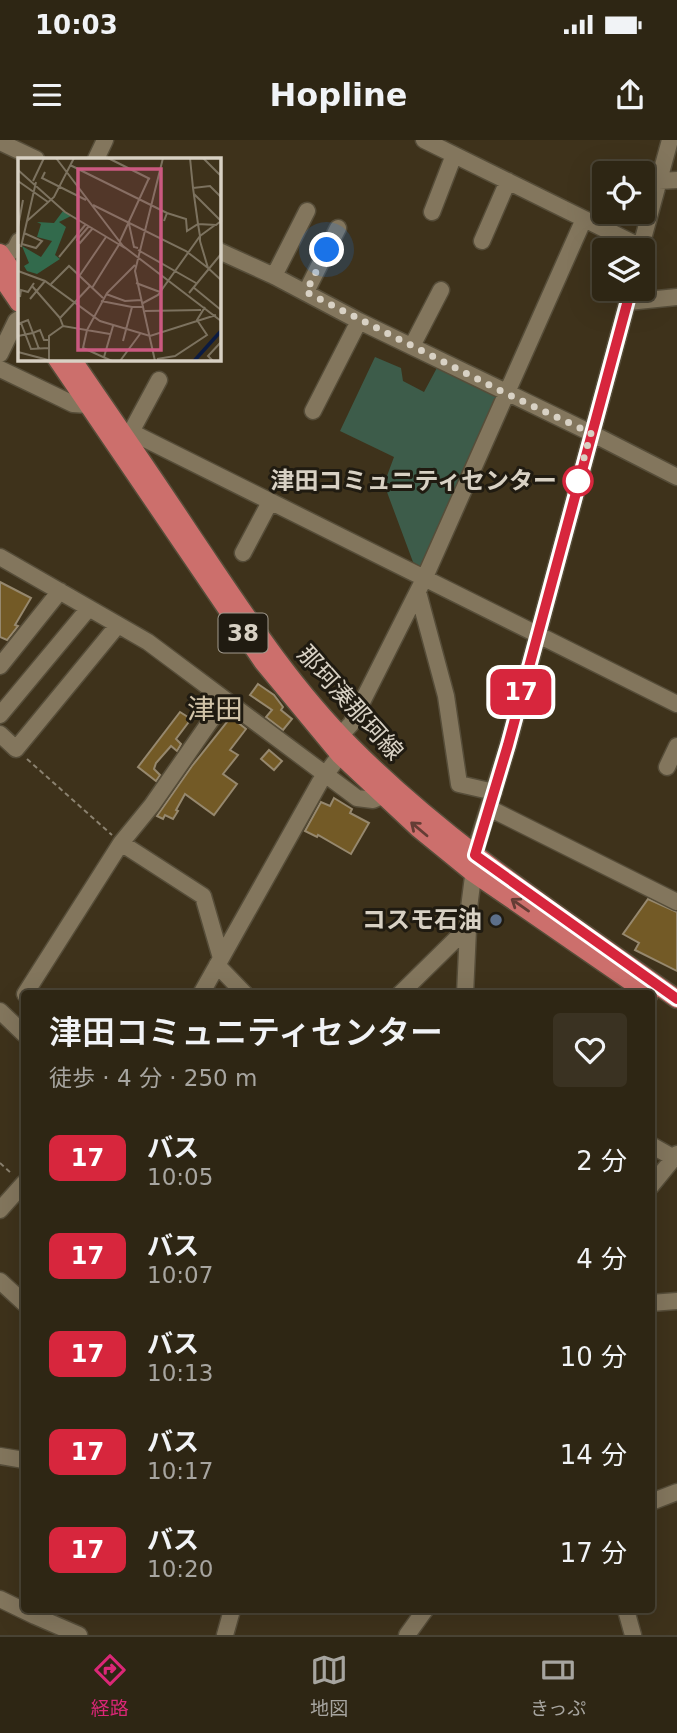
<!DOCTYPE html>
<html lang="ja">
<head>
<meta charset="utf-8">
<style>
	body { margin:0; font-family:"DejaVu Sans","Noto Sans JP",sans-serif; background:#3a3222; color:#f1f3f6; height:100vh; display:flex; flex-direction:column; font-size:26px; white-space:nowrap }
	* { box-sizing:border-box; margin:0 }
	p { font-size:23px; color:#a7a5a0 }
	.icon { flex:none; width:38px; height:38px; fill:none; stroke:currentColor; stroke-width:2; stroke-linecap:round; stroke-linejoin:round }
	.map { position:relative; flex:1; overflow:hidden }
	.side { position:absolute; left:21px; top:850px; width:634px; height:623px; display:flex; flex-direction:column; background:#2e2614; border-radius:7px; box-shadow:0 7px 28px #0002,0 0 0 2px #494334 }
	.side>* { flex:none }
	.badge { padding:0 14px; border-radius:10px; font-size:24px; line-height:46px }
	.tools { position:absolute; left:592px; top:21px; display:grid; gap:14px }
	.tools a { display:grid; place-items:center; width:63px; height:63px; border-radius:7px; background:#2e2614; box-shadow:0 7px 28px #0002,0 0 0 2px #494334; font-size:35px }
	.you { position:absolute; width:35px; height:35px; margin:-18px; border:5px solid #fff; border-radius:50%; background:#1a73e8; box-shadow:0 0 0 10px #1a73e833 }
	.map>.badge { position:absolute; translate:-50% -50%; box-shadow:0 0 0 4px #fff }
	.round { display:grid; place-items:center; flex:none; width:74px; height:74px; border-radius:7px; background:#3a3222 }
	.head { display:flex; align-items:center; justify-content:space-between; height:119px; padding:0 28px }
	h1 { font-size:33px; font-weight:600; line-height:52px }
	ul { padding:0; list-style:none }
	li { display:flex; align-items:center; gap:21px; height:98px; padding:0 28px }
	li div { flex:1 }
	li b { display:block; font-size:26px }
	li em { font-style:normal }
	li .badge { min-width:77px; font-weight:700; text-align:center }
	.status { display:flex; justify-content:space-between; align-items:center; height:49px; padding:0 35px; background:#2e2614; direction:ltr }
	.status svg { height:19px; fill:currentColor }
	header { display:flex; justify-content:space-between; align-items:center; height:91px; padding:0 28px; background:#2e2614; font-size:32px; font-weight:600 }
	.menu { display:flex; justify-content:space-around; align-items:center; height:98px; border-top:2px solid #494334; background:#2e2614; font-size:19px; color:#a7a5a0 }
	.menu a { display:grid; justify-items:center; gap:4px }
	.menu .on { color:#db2777 }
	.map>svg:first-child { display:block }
</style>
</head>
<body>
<div class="status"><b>10:03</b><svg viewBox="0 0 49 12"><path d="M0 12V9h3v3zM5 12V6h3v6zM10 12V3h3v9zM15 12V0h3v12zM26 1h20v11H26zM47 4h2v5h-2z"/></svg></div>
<header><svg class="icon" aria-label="menu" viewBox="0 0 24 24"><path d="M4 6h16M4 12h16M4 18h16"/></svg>Hopline<svg class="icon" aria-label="share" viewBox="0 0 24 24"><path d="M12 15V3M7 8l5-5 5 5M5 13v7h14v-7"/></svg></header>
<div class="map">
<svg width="677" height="1495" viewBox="0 0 677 1495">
	<rect width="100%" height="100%" fill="#3e321b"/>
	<path fill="#3d5c4a" d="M 375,217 L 401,228 L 403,241 L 424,252 L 439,224 L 503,253 L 425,429 L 413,422 L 384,344 L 394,317 L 340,291 Z"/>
	<path fill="#735a26" stroke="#96886e" stroke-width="2" d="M 0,442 L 31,458 L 15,485 L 18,486 L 7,500 L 0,497 Z
		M 258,544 L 274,555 L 283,567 L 281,570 L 292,579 L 283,590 L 266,577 L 272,570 L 250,555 Z
		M 180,572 L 191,579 L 176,599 L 181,604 L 177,611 L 171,606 L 156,623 L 154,629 L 160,635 L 156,641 L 138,627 Z
		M 231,577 L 246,589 L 230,610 L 238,615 L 223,634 L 237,644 L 214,675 L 185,654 L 176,670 L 178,671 L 173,679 L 165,675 L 163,679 L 157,676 L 192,626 Z
		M 269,610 L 282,621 L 274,630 L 261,619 Z
		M 334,658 L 352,669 L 350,673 L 369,683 L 351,714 L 318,695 L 317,697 L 305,691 L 321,662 L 330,666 Z
		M 648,759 L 677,772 L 677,831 L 635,810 L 639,803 L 623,794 Z"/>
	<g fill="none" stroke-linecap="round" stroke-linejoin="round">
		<g stroke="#564d39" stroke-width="19">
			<path id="minor" d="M 424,0 L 641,107
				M 0,2 L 36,19
				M 96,19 L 105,0
				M 659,41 L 677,40
				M 432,72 L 454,15
				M 482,101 L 508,41
				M 640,110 L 670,0
				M 219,111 L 274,136 L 359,181 L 591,293 L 677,337
				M 3,117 L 15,109 L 19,101
				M 274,136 L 307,71
				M 306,152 L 338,88
				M 628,162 L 677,157
				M 412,206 L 441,150
				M 0,214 L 16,181 L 19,179
				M 0,229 L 73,264 L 88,265
				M 313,271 L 359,181
				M 131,292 L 159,240
				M 124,295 L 131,292 L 677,564
				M 243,413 L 270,362
				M 0,417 L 148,502 L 357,658 L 373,660 L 382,656
				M 418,452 L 446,556 L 459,644 L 494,652
				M 0,526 L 60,451
				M 0,575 L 89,468
				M 0,594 L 16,609 L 118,485
				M 341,595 L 351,584 L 425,437 L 584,79
				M 667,627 L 677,606
				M 489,668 L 677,762
				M 121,703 L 203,756 L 221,818
				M 217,825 L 245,854
				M 25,854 L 121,703 L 152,665 L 225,560
				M 201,854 L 320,642 L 340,615
				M 400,854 L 460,795 L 467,793
				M 465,854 L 469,768 L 477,705 L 508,605 L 631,149
				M 0,871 L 24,894
				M 651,1005 L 674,1018
				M 651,1046 L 677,1014
				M 0,1070 L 24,1043
				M 0,1141 L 24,1163
				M 651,1163 L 677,1161
				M 0,1316 L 24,1320
				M 651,1362 L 677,1352
				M 0,1459 L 35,1476
				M 36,1470 L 35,1476 L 79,1495
				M 626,1470 L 633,1495
				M 225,1495 L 232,1470
				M 407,1495 L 425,1470"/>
		</g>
		<g stroke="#564d39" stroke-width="21">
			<path id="major" d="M 0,113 L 19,141
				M 0,135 L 19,163
				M 57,219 L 263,522 L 340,615 L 418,688 L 472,732 L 649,854
				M 72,219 C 113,279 154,338 194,399 C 242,470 289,544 351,606 C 448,704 565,779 677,859"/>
		</g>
		<path stroke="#8b8270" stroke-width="2" stroke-dasharray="5 3.5" stroke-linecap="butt" d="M 27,619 L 112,695
			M 0,1023 L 12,1034"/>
		<use href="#minor" stroke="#83765d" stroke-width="16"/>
		<use href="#major" stroke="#cc6f6c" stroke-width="18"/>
	</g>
	<defs><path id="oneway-shaft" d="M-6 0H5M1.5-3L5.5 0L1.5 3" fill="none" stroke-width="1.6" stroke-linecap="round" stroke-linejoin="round" transform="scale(1.75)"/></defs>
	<g stroke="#653d35">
		<use href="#oneway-shaft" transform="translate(419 689) rotate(-140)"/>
		<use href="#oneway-shaft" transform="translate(520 765) rotate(-145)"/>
	</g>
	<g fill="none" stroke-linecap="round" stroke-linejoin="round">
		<g stroke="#fff" stroke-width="16">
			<path id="line" d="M 631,149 L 508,605 L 475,715 L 677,859"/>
		</g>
		<use href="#line" stroke="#d7263d" stroke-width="10"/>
		<path stroke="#d8d1c4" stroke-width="7" stroke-dasharray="0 12.6" d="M 327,110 L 306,152 L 507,254 L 591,293 L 577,343 L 578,341"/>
	</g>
	<circle fill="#fff" stroke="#d7263d" stroke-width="3.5" cx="578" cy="341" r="14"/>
	<circle fill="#5c6f8a" stroke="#201b11" stroke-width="2.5" cx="496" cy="780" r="7"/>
	<g text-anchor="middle" stroke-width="6" stroke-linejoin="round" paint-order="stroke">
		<rect fill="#201b11" stroke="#a19a8e" stroke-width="2" x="218.5" y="473.5" width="49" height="39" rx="5"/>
		<g font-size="23" font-weight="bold" fill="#d8d1c4">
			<text x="243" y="501">38</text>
		</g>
		<g font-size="24" font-weight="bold" fill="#d8d1c4" stroke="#201b11" text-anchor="end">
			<text x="557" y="349">津田コミュニティセンター</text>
		</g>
		<g font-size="24" fill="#d8d1c4" stroke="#201b11">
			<text transform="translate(350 563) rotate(48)" y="8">那珂湊那珂線</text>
		</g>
		<g font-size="24" font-weight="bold" fill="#d8d1c4" stroke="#201b11" text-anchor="end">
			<text x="482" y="788">コスモ石油</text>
		</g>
		<g font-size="28" fill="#d1c3a8" stroke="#201b11">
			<text x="215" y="579">津田</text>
		</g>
	</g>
	<g transform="translate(18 18)">
		<rect width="203" height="203" fill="#3e321b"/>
		<path d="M 45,53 L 53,58 L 41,64 L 48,69 L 37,97 L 42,101 L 19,116 L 9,113 L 6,108 L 11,105 L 4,88 L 23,99 L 34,83 L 19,79 L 23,66 L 19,64 L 36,65 Z" fill="#326a4c"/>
		<path fill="none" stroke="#0b1b42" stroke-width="3.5" d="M 176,203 L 203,173"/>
		<path fill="none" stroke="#7c725f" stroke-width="2" d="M 38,0 L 105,88 L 203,163M 90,0 L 132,21M 172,0 L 175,30 L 180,66 L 198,67 L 203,63 L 176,36M 185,0 L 202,17M 52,7 L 149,55M 0,12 L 47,54 L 107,90M 27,14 L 24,20 L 68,42M 0,23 L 30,44M 15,23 L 26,0M 175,30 L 192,28 L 203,39M 75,47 L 168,93 L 190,110M 9,63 L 36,39 L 56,0M 111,66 L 116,89 L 120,90M 197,67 L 182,78 L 182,83 L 190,110 L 203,122M 71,68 L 59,82 L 62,85 L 75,70M 0,69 L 5,42M 102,83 L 131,20M 4,86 L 18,90 L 24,83 L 6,75M 3,89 L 18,24M 120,92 L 178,125M 41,99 L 68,66M 0,113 L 27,123 L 82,163 L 132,178 L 198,157M 0,113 L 1,86M 62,117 L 88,79M 118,125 L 142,134M 33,126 L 51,108 L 85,140M 14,128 L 42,160M 175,129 L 203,152M 74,130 L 102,85M 171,135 L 203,96M 88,136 L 107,143 L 124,142M 2,139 L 3,132 L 10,134 L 16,125M 12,141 L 27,123M 83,143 L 114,149M 125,145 L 140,137 L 182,78 L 180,66 L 169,73 L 168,61 L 149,55 L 146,63M 127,153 L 183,152M 3,165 L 13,191 L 31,190M 0,166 L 10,162 L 15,175 L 22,172 L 26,182 L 30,182M 45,168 L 42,160 L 72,128M 0,178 L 15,175 L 21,191M 105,183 L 114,149 L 126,149M 0,194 L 34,203M 86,199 L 95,168M 139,201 L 157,198 L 189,177 L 179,162 L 187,149M 31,203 L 31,178 L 45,168 L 92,176M 94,203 L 65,190 L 69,172 L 89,135 L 117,107M 102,203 L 122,176M 137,203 L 117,113 L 145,0M 195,203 L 190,198 L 203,184"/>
		<path fill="#ca5980" fill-opacity="0.15" stroke="#ca5980" stroke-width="3.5" d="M 60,11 L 143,11 L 143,192 L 60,192 Z"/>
		<rect width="203" height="203" fill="none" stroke="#d8d1c4" stroke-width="3.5"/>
	</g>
</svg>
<div class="tools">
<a><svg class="icon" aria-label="locate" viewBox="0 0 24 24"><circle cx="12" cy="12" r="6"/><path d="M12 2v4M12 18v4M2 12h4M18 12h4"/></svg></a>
<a><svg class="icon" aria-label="layers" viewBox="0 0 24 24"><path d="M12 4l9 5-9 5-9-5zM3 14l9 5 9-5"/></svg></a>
</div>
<div class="you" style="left:327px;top:110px"></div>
<b class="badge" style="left:521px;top:552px;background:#d7263d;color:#fff">17</b>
<section class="side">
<div class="head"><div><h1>津田コミュニティセンター</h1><p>徒歩 · 4 分 · 250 m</p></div><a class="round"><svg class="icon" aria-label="heart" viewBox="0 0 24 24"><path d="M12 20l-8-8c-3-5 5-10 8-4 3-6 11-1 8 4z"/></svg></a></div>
<ul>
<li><span class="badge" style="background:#d7263d;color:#fff">17</span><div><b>バス</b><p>10:05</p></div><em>2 分</em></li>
<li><span class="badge" style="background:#d7263d;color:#fff">17</span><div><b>バス</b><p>10:07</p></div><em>4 分</em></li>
<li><span class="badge" style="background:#d7263d;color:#fff">17</span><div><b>バス</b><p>10:13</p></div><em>10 分</em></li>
<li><span class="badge" style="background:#d7263d;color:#fff">17</span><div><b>バス</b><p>10:17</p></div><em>14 分</em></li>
<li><span class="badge" style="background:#d7263d;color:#fff">17</span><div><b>バス</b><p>10:20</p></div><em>17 分</em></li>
</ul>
</section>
</div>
<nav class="menu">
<a class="on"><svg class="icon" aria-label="directions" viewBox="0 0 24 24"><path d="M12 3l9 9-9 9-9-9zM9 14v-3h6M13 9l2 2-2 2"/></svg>経路</a>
<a><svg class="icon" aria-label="map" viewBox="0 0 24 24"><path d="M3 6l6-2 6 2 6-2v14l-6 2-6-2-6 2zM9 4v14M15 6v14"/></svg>地図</a>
<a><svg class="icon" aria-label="tickets" viewBox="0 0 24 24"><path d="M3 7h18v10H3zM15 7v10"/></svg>きっぷ</a>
</nav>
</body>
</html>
